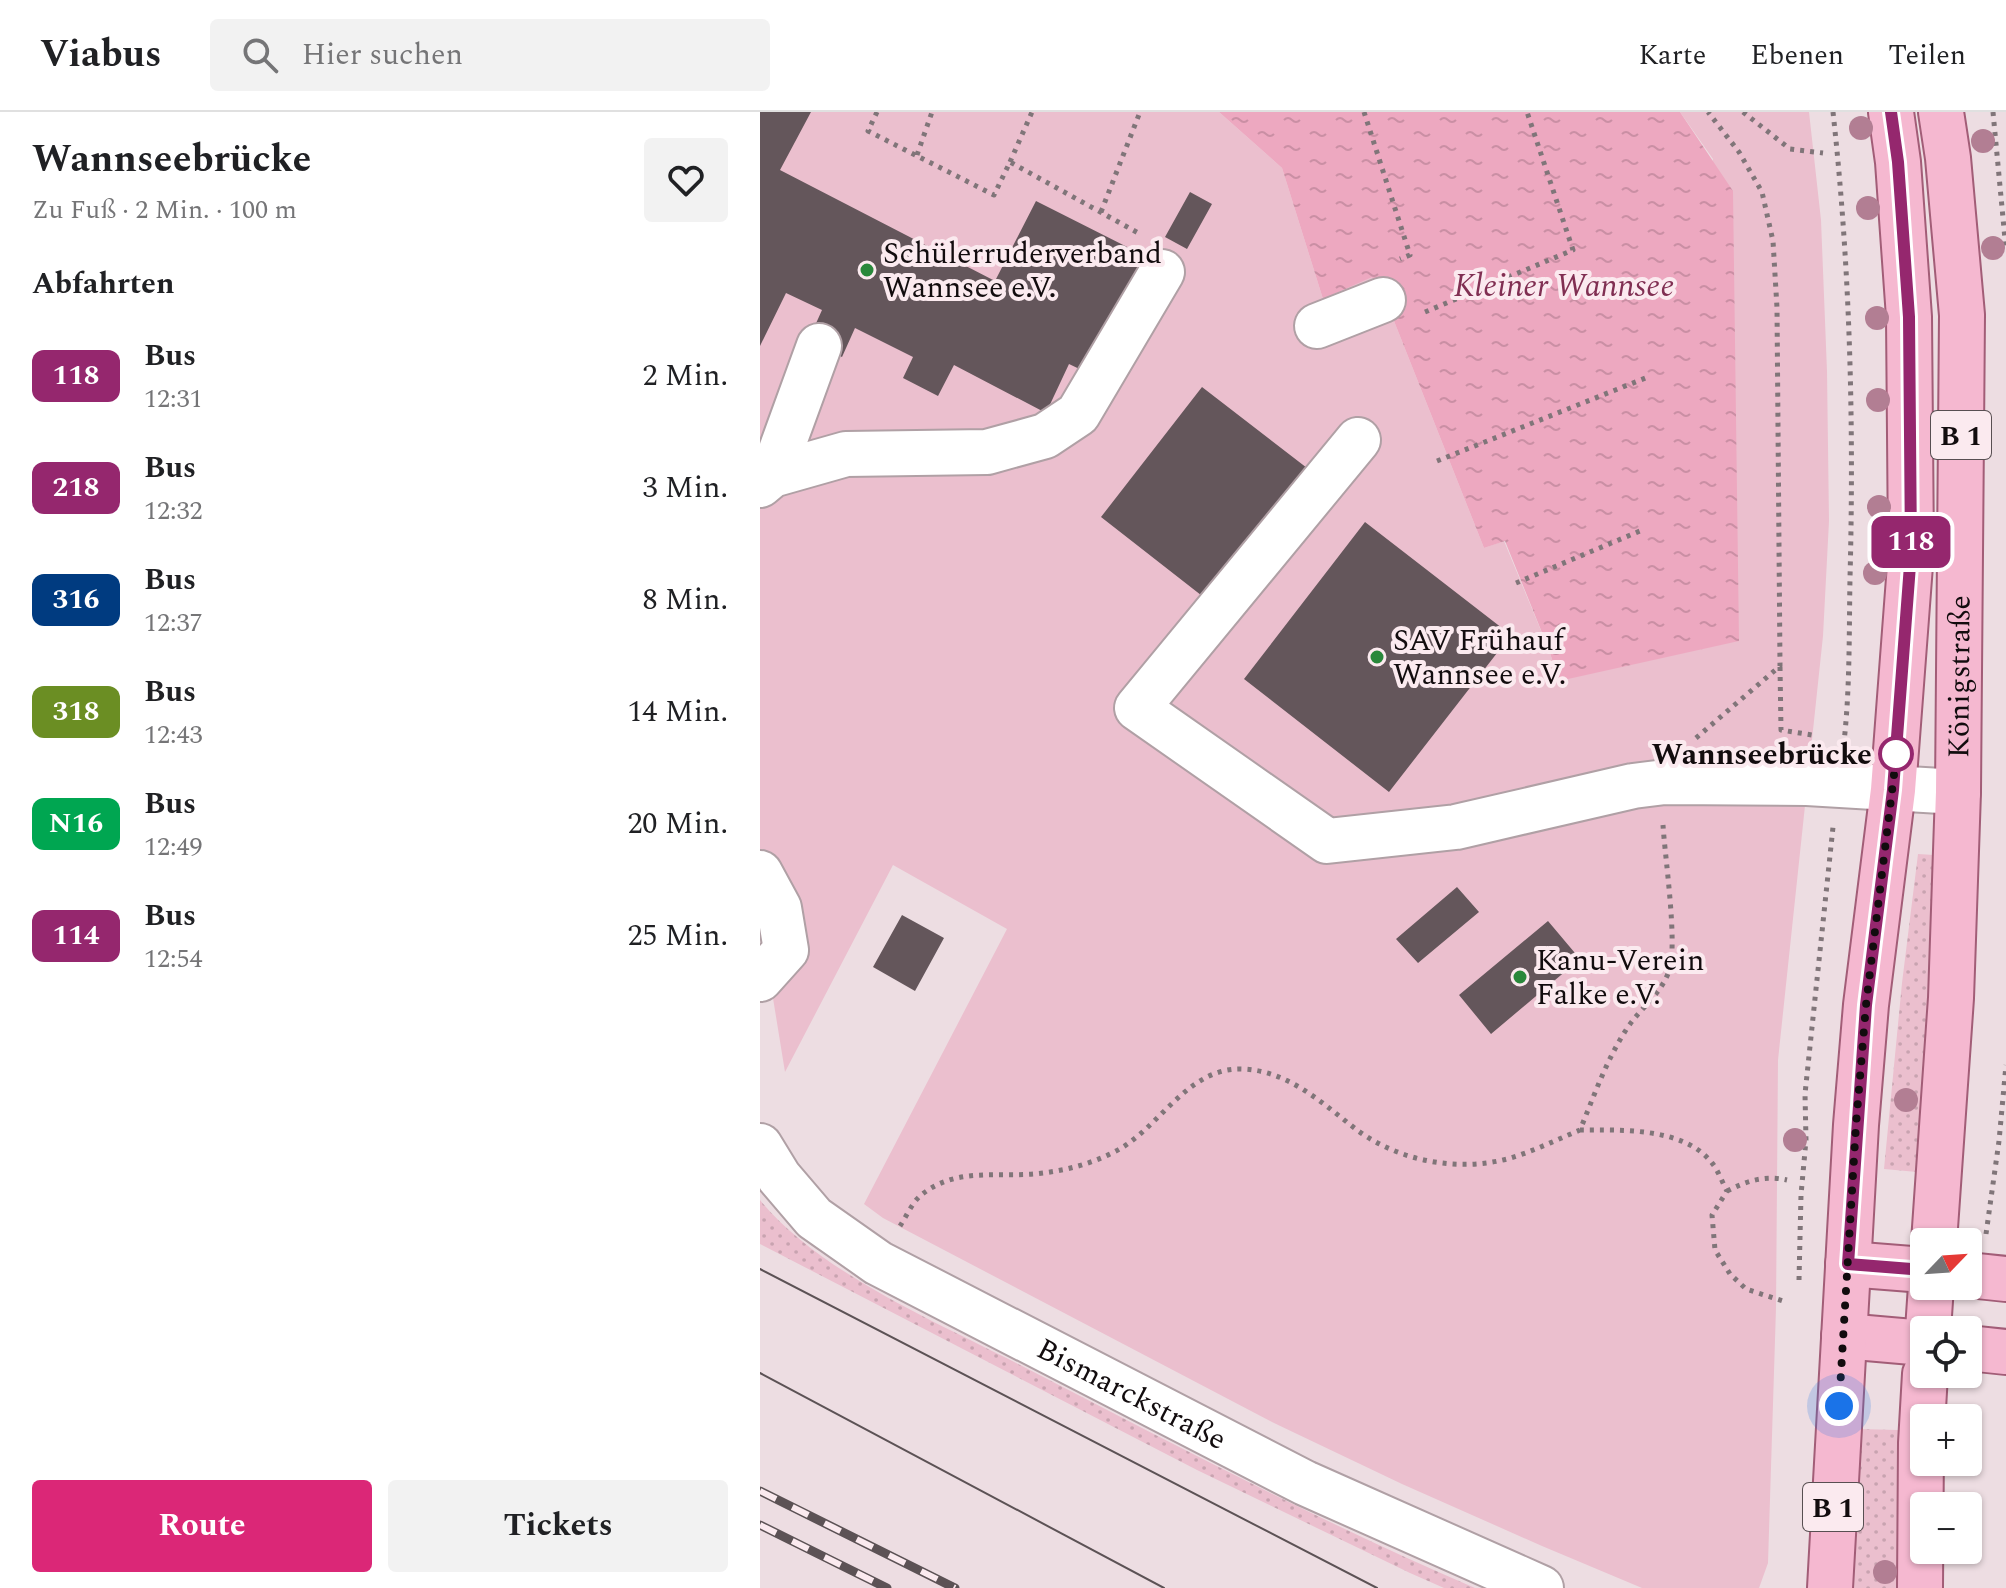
<!DOCTYPE html>
<html lang="de">
<head>
<meta charset="utf-8">
<style>
	body { margin:0; font-family:Spectral,serif; background:#f2f2f2; color:#202124; height:100vh; display:flex; flex-direction:column; font-size:30px; white-space:nowrap }
	* { box-sizing:border-box; margin:0 }
	p { font-size:26px; color:#757577 }
	.icon { flex:none; width:44px; height:44px; fill:none; stroke:currentColor; stroke-width:2; stroke-linecap:round; stroke-linejoin:round }
	.map { position:relative; flex:1; overflow:hidden }
	.details { display:flex; flex-direction:column; background:#fff; width:760px }
	.details>* { flex:none }
	.badge { padding:0 16px; border-radius:12px; font-size:28px; line-height:52px }
	.needle { width:52px; rotate:65deg }
	.buttons { position:absolute; left:1150px; top:1116px; display:grid; gap:16px }
	.buttons a { display:grid; place-items:center; width:72px; height:72px; border-radius:8px; background:#fff; box-shadow:0 2px 6px #0004; font-size:40px }
	.you { position:absolute; width:40px; height:40px; margin:-20px; border:6px solid #fff; border-radius:50%; background:#1a73e8; box-shadow:0 0 0 12px #1a73e833 }
	.map>.badge { position:absolute; translate:-50% -50%; box-shadow:0 0 0 4px #fff }
	h2 { padding:0 32px; font-size:30px; line-height:72px }
	.round { display:grid; place-items:center; flex:none; width:84px; height:84px; border-radius:8px; background:#f2f2f2 }
	.summary { display:flex; align-items:center; justify-content:space-between; height:136px; padding:0 32px }
	h1 { font-size:38px; font-weight:700; line-height:60px }
	.button { display:flex; gap:16px; margin-top:auto; padding:16px 32px }
	.button a { flex:1; height:92px; border-radius:8px; background:#db2777; color:#fff; font-size:32px; font-weight:700; line-height:92px; text-align:center }
	.button a+a { background:#f2f2f2; color:#202124 }
	ul { padding:0; list-style:none }
	li { display:flex; align-items:center; gap:24px; height:112px; padding:0 32px }
	li div { flex:1 }
	li b { display:block; font-size:30px }
	li em { font-style:normal }
	li .badge { min-width:88px; font-weight:700; text-align:center }
	header { display:flex; align-items:center; gap:48px; box-sizing:border-box; height:112px; padding:0 40px; background:#fff; border-bottom:2px solid #e0e0e0 }
	header strong { font-size:38px }
	nav { display:flex; gap:44px; margin-inline-start:auto; font-size:28px }
	.search { width:560px; height:72px; background:#f2f2f2; display:flex; align-items:center; gap:20px; box-sizing:border-box; padding:0 28px; border-radius:8px; color:#757577; font-size:30px }
	main { display:flex; flex:1; min-height:0 }
	.map>svg:first-child { display:block }
</style>
</head>
<body>
<header>
<strong>Viabus</strong>
<div class="search"><svg class="icon" aria-label="search" viewBox="0 0 24 24"><circle cx="10" cy="10" r="6"/><path d="M15 15l6 6"/></svg>Hier suchen</div>
<nav><a>Karte</a><a>Ebenen</a><a>Teilen</a></nav>
</header>
<main>
<section class="details">
<div class="summary"><div><h1>Wannseebrücke</h1><p>Zu Fuß · 2 Min. · 100 m</p></div><a class="round"><svg class="icon" aria-label="heart" viewBox="0 0 24 24"><path d="M12 20l-8-8c-3-5 5-10 8-4 3-6 11-1 8 4z"/></svg></a></div>
<h2>Abfahrten</h2>
<ul>
<li><span class="badge" style="background:#95276e;color:#fff">118</span><div><b>Bus</b><p>12:31</p></div><em>2 Min.</em></li>
<li><span class="badge" style="background:#95276e;color:#fff">218</span><div><b>Bus</b><p>12:32</p></div><em>3 Min.</em></li>
<li><span class="badge" style="background:#003b80;color:#fff">316</span><div><b>Bus</b><p>12:37</p></div><em>8 Min.</em></li>
<li><span class="badge" style="background:#6b8e23;color:#fff">318</span><div><b>Bus</b><p>12:43</p></div><em>14 Min.</em></li>
<li><span class="badge" style="background:#00a651;color:#fff">N16</span><div><b>Bus</b><p>12:49</p></div><em>20 Min.</em></li>
<li><span class="badge" style="background:#95276e;color:#fff">114</span><div><b>Bus</b><p>12:54</p></div><em>25 Min.</em></li>
</ul>
<div class="button"><a>Route</a><a>Tickets</a></div>
</section>
<div class="map">
<svg width="1246" height="1476" viewBox="0 0 1246 1476">
	<defs>
		<pattern id="grass-dots" width="8" height="8" patternUnits="userSpaceOnUse" patternTransform="scale(2)"><rect width="8" height="8" fill="#ebbfce"/><path d="M2 2h.1M6 6h.1" fill="none" stroke="#c8a3b0" stroke-width="1.8" stroke-linecap="round"/></pattern>
		<pattern id="water-ripples" width="26" height="14" patternUnits="userSpaceOnUse" patternTransform="scale(2)"><rect width="26" height="14" fill="#eda8c0"/><path d="M2 4q2-2 4 0t4 0M15 11q2-2 4 0t4 0" fill="none" stroke="#ca8fa4"/></pattern>
	</defs>
	<rect width="100%" height="100%" fill="#eddde2"/>
	<path fill="url(#grass-dots)" d="M 1158,742 L 1174,743 L 1172,857 L 1157,1060 L 1124,1057 L 1142,871 Z
		M 0,1088 C 59,1161 181,1212 264,1255 C 413,1332 561,1410 715,1476 L 684,1476 L 650,1461 L 437,1358 L 0,1132 Z
		M 1099,1317 L 1138,1318 L 1138,1476 L 1092,1476 Z"/>
	<path fill="#ebbfce" d="M 0,0 L 459,0 L 522,56 L 563,187 L 612,164 L 632,204 L 724,436 L 744,429 L 789,538 L 799,569 L 953,47 L 920,0 L 1049,0 L 1061,108 L 1067,259 L 1069,409 L 1063,524 L 1018,948 L 1016,1196 L 1008,1451 L 999,1476 L 882,1476 L 782,1434 L 642,1372 L 514,1311 L 123,1106 L 104,1092 L 247,817 L 133,753 L 25,960 L 6,843 L 0,821 Z"/>
	<path fill="url(#water-ripples)" d="M 459,0 L 920,0 L 973,79 L 979,529 L 799,569 L 789,538 L 745,429 L 724,436 L 632,204 L 612,165 L 563,187 L 522,56 Z"/>
	<path fill="#64565b" d="M 0,0 L 51,0 L 20,58 L 235,169 L 276,89 L 391,147 L 332,263 L 309,252 L 286,301 L 194,253 L 178,284 L 143,266 L 153,245 L 95,216 L 82,245 L 49,227 L 62,198 L 26,181 L 0,234 Z
		M 430,80 L 452,92 L 427,137 L 405,125 Z
		M 442,275 L 547,356 L 446,487 L 341,405 Z
		M 605,410 L 751,523 L 629,680 L 484,567 Z
		M 697,775 L 719,800 L 658,851 L 636,827 Z
		M 142,803 L 184,826 L 155,879 L 113,855 Z
		M 788,809 L 820,847 L 731,922 L 699,883 Z"/>
	<g fill="none" stroke-linecap="round" stroke-linejoin="round">
		<g stroke="#b0a0a5" stroke-width="48">
			<g id="minor">
				<path d="M 557,214 L 623,188"/>
				<path d="M 598,328 L 377,596 L 567,729 L 696,715 L 873,674 L 905,670 L 1047,671 L 1198,680"/>
				<path d="M 12,363 L 59,234"/>
				<path d="M 0,373 L 12,363 L 86,342 L 227,340 L 285,324 L 318,302 L 402,160"/>
				<path d="M 0,761 L 19,796 L 26,838 L 0,867"/>
				<path id="s1" d="M 0,1034 L 19,1065 L 54,1106 L 118,1151 L 545,1371 L 781,1476"/>
			</g>
		</g>
		<g stroke="#a25d77" stroke-width="48">
			<g id="major">
				<path id="s2" d="M 1174,1130 L 1191,886 L 1198,680 L 1202,203 L 1188,46 L 1181,0"/>
				<path d="M 1088,1152 L 1164,1158"/>
				<path d="M 1208,1163 L 1246,1167"/>
				<path d="M 1168,1218 L 1171,1174"/>
				<path d="M 1084,1224 L 1164,1231"/>
				<path d="M 1208,1236 L 1246,1240"/>
				<path d="M 1070,1476 L 1096,1013 L 1106,893 L 1133,678 L 1151,440 L 1149,205 L 1138,50 L 1131,0"/>
				<path d="M 1160,1476 L 1161,1331 L 1165,1262"/>
			</g>
		</g>
		<path stroke="#807579" stroke-width="5" stroke-dasharray="4 6" stroke-linecap="butt" d="M 117,0 L 108,19 L 234,83 L 250,50 L 380,122
			M 604,0 L 650,143 L 640,147
			M 983,0 L 1030,37 L 1063,41
			M 1073,0 C 1090,155 1094,310 1090,466 C 1089,521 1090,576 1084,630
			M 1233,0 L 1246,138
			M 157,43 L 172,0
			M 250,50 L 272,0
			M 341,100 L 380,0
			M 665,200 L 813,138 L 767,0
			M 677,349 L 888,265
			M 756,471 L 880,419
			M 1020,555 L 1021,618 L 1052,623
			M 936,626 L 1020,554 L 1017,196 L 1013,129 L 1002,80 L 979,40 L 948,0
			M 820,1018 C 861,1018 924,1015 952,1051 C 958,1058 962,1070 967,1079 L 952,1103 L 955,1138 L 970,1162 L 986,1177 L 1026,1190
			M 967,1079 C 987,1069 1004,1063 1027,1068
			M 140,1114 C 146,1105 152,1091 160,1084 C 197,1053 240,1067 283,1061 C 307,1058 330,1052 352,1041 C 398,1020 425,956 481,957 C 528,958 562,991 597,1018 C 639,1049 697,1060 747,1047 C 772,1040 796,1028 820,1018 C 834,984 846,949 866,918 C 879,897 900,884 909,859 C 918,833 905,746 903,713
			M 1226,1122 L 1239,1029 L 1246,953
			M 1039,1168 L 1041,1083 L 1046,1028 L 1045,982 L 1073,715"/>
		<use href="#minor" stroke="#fff" stroke-width="44"/>
		<use href="#major" stroke="#f5b8d0" stroke-width="44"/>
		<path stroke="#5c5255" stroke-width="2" d="M 0,1157 L 617,1476
			M 0,1261 L 404,1476"/>
		<g stroke="#5c5255" stroke-width="9">
			<path id="rail" d="M 0,1379 L 195,1476
				M 0,1413 L 127,1476"/>
		</g>
		<use href="#rail" stroke="#fbeaef" stroke-width="6" stroke-dasharray="18" stroke-linecap="butt"/>
	</g>
	<g fill="#b27e93">
		<circle cx="1101" cy="16" r="12"/>
		<circle cx="1223" cy="29" r="12"/>
		<circle cx="1108" cy="96" r="12"/>
		<circle cx="1233" cy="136" r="12"/>
		<circle cx="1117" cy="206" r="12"/>
		<circle cx="1118" cy="288" r="12"/>
		<circle cx="1119" cy="395" r="12"/>
		<circle cx="1115" cy="461" r="12"/>
		<circle cx="1146" cy="988" r="12"/>
		<circle cx="1035" cy="1028" r="12"/>
		<circle cx="1125" cy="1460" r="12"/>
	</g>
	<g fill="none" stroke-linecap="round" stroke-linejoin="round">
		<g stroke="#fff" stroke-width="18">
			<path id="line" d="M 1131,0 L 1138,50 L 1149,205 L 1151,440 L 1133,678 L 1106,893 L 1088,1152 L 1164,1158"/>
		</g>
		<use href="#line" stroke="#95276e" stroke-width="12"/>
		<path stroke="#120c0e" stroke-width="8" stroke-dasharray="0 14.4" d="M 1079,1294 L 1096,1013 L 1106,893 L 1137,638 L 1136,642"/>
	</g>
	<g fill="#29883b" stroke="#fbeaef" stroke-width="3">
		<circle cx="107" cy="158" r="8"/>
		<circle cx="617" cy="545" r="8"/>
		<circle cx="760" cy="865" r="8"/>
	</g>
	<circle fill="#fff" stroke="#95276e" stroke-width="4" cx="1136" cy="642" r="16"/>
	<g text-anchor="middle" stroke-width="8" stroke-linejoin="round" paint-order="stroke">
		<g fill="#fbeaef" stroke="#584f52" stroke-width="2">
			<rect x="1171" y="299" width="60" height="48" rx="6"/>
			<rect x="1043" y="1371" width="60" height="48" rx="6"/>
		</g>
		<g font-size="28" font-weight="bold" fill="#120c0e">
			<text x="1201" y="333">B 1</text>
			<text x="1073" y="1405">B 1</text>
		</g>
		<g font-size="30" fill="#120c0e" stroke="#fbeaef" text-anchor="start">
			<text x="123" y="151">Schülerruderverband<tspan x="123" dy="34">Wannsee e.V.</tspan></text>
			<text x="633" y="538">SAV Frühauf<tspan x="633" dy="34">Wannsee e.V.</tspan></text>
			<text x="776" y="858">Kanu-Verein<tspan x="776" dy="34">Falke e.V.</tspan></text>
		</g>
		<g font-size="30" fill="#120c0e" stroke="#fbeaef">
			<text dy="10" stroke="none"><textPath href="#s2" startOffset="566">Königstraße</textPath></text>
			<text dy="10" stroke="none"><textPath href="#s1" startOffset="454">Bismarckstraße</textPath></text>
		</g>
		<g font-size="30" font-weight="bold" fill="#120c0e" stroke="#fbeaef" text-anchor="end">
			<text x="1112" y="652">Wannseebrücke</text>
		</g>
		<g font-size="32" font-style="italic" fill="#802f52" stroke="#fbeaef">
			<text x="804" y="184">Kleiner Wannsee</text>
		</g>
	</g>
</svg>
<div class="buttons">
<a><svg class="needle" viewBox="-14 -14 28 28"><path d="M0-13l5 13h-10z" fill="#e53935"/><path d="M0 13l5-13h-10z" fill="#757577"/></svg></a>
<a><svg class="icon" aria-label="locate" viewBox="0 0 24 24"><circle cx="12" cy="12" r="6"/><path d="M12 2v4M12 18v4M2 12h4M18 12h4"/></svg></a>
<a>+</a>
<a>−</a>
</div>
<div class="you" style="left:1079px;top:1294px"></div>
<b class="badge" style="left:1151px;top:430px;background:#95276e;color:#fff">118</b>
</div>
</main>
</body>
</html>
